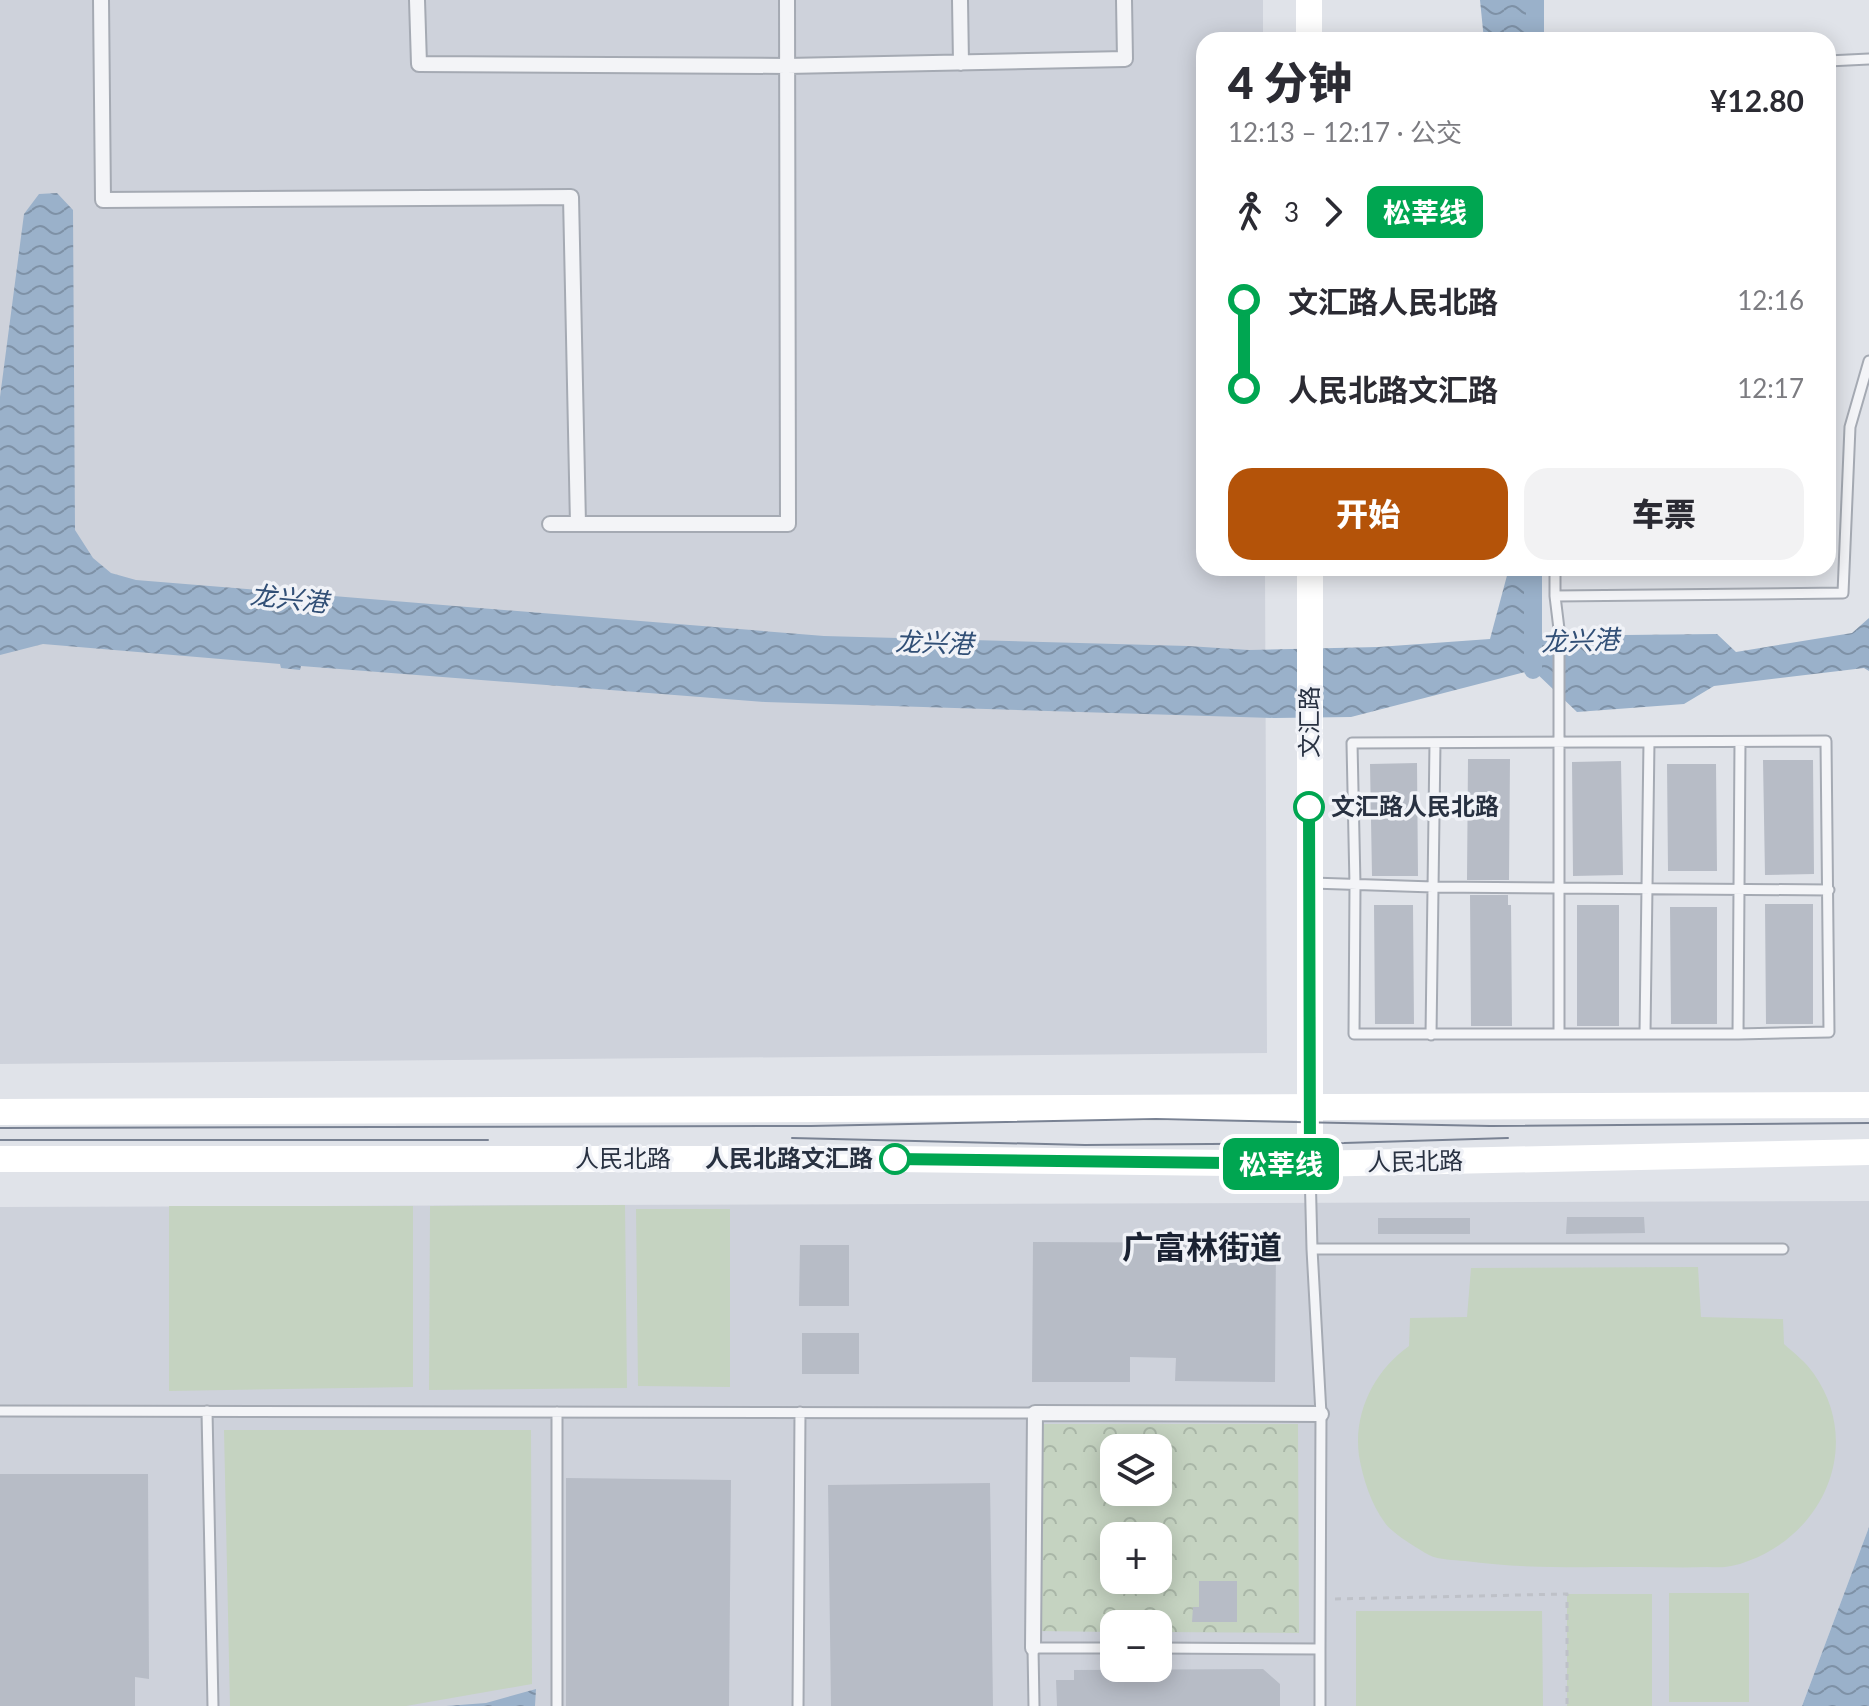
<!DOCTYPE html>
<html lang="zh">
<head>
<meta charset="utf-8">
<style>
	body { margin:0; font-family:Lato,"Noto Sans SC",sans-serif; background:#f2f2f3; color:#2b2b33; height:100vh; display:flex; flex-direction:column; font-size:30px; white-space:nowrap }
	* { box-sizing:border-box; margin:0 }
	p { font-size:26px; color:#7c7c81 }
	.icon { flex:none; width:44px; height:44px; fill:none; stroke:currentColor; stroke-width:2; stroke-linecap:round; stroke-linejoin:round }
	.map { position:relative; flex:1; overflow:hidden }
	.sheet { position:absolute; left:1196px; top:32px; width:640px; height:544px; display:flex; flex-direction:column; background:#fff; border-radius:24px; box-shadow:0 4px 20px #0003 }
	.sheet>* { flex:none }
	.badge { padding:0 16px; border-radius:12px; font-size:28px; line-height:52px }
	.buttons { position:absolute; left:1100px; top:1434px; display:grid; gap:16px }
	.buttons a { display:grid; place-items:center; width:72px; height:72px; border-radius:16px; background:#fff; box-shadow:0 4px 20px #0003; font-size:40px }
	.map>.badge { position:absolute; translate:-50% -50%; box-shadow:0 0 0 4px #fff }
	.legs { display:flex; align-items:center; gap:12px; height:88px; padding:0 32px; font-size:26px }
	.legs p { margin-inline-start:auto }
	.summary { display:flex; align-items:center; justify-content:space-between; height:136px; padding:0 32px }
	h1 { font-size:44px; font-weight:800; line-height:60px }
	.action { display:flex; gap:16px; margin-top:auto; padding:16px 32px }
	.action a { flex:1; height:92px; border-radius:24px; background:#b45309; color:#fff; font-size:32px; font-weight:800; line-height:92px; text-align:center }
	.action a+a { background:#f2f2f3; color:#2b2b33 }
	ul { padding:0 32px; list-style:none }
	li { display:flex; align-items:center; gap:28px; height:88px; font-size:30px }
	li i { display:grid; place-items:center; width:12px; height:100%; margin:0 10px; background:currentColor }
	li i::after { content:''; width:20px; height:20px; margin:-10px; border:6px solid; border-radius:50%; background:#fff }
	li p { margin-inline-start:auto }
	li:first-child i { background:linear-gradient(#0000 50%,currentColor 0) }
	li:last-child i { background:linear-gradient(currentColor 50%,#0000 0) }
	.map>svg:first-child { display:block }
</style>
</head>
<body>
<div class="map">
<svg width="1869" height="1706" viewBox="0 0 1869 1706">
	<defs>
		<pattern id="park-crowns" width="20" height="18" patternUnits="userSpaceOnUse" patternTransform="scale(2)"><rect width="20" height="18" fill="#c5d3c1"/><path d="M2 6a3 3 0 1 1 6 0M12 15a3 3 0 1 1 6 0" fill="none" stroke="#a9b6a7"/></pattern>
		<pattern id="water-waves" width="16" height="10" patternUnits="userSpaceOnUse" patternTransform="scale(2)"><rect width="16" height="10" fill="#9ab1ca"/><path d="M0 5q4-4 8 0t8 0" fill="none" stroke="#7e91a6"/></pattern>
	</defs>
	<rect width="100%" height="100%" fill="#e0e3e9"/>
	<path fill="#ced2db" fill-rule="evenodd" d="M 0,0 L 1263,0 L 1263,40 L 1204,40 L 1204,568 L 1265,568 L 1267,1053 L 0,1064 Z
		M 1869,1201 L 1869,1527 L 1802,1706 L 0,1706 L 0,1207 ZM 1114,1448 L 1158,1448 L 1158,1492 L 1114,1492 ZM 1114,1536 L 1158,1536 L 1158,1580 L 1114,1580 ZM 1114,1624 L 1158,1624 L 1158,1668 L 1114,1668 Z"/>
	<path fill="#c5d3c1" d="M 625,1205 L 627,1388 L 429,1390 L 430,1206 Z
		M 169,1206 L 413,1206 L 413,1387 L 169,1391 Z
		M 636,1209 L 730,1209 L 730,1387 L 638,1386 Z
		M 1698,1267 L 1701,1317 L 1783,1319 L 1784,1344 C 1794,1353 1806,1362 1814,1374 C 1863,1444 1825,1533 1748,1561 C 1743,1563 1737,1565 1731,1566 C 1723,1568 1715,1567 1707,1567 C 1685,1568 1662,1567 1640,1567 C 1582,1567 1523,1569 1465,1561 C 1454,1560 1439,1560 1429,1555 C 1418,1549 1392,1533 1385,1523 C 1371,1504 1363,1479 1359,1456 C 1353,1412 1375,1370 1409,1346 L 1410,1318 L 1467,1317 L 1471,1268 Z
		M 224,1430 L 531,1430 L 532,1684 L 406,1706 L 230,1706 Z
		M 1669,1593 L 1749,1593 L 1749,1702 L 1669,1702 Z
		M 1567,1594 L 1652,1594 L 1652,1706 L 1567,1706 Z
		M 1356,1611 L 1542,1611 L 1543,1706 L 1356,1706 Z"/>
	<path fill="url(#park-crowns)" fill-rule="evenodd" d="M 1039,1424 L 1298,1424 L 1299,1633 L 1158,1632 L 1158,1624 L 1114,1624 L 1114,1632 L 1038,1631 ZM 1114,1448 L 1158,1448 L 1158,1492 L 1114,1492 ZM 1114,1536 L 1158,1536 L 1158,1580 L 1114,1580 Z"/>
	<path fill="url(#water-waves)" d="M 1480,0 L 1530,0 L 1530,40 L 1484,40 Z
		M 57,193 L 73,210 L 75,530 L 93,558 L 111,573 L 136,580 L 824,636 L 1188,646 L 1249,650 L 1378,647 L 1490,639 L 1509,568 L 1533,568 L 1533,636 L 1717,634 L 1736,652 L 1852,633 L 1869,618 L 1869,671 L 1864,668 L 1714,686 L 1684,704 L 1577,712 L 1533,670 L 1351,717 L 1274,718 L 765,702 L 301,666 L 300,670 L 281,668 L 280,664 L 43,644 L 0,655 L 0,397 L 24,214 L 39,194 Z
		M 1869,1527 L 1869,1706 L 1802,1706 Z
		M 536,1689 L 535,1706 L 446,1706 L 486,1703 Z"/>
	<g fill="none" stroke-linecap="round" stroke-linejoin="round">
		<path stroke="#9ab1ca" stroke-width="18" d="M 1535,40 L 1535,0
			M 1533,670 L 1533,568"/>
	</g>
	<path fill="#b7bcc6" d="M 1468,759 L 1510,759 L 1509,880 L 1467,880 Z
		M 1763,760 L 1813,760 L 1814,874 L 1765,875 Z
		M 1621,761 L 1623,875 L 1573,876 L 1572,762 Z
		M 1417,763 L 1418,876 L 1372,876 L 1370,764 Z
		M 1667,764 L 1716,764 L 1717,871 L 1668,871 Z
		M 1470,895 L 1508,895 L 1508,905 L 1511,905 L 1512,1026 L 1471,1026 Z
		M 1765,904 L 1813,904 L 1813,1024 L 1766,1024 Z
		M 1374,905 L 1413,905 L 1414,1024 L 1375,1024 Z
		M 1577,905 L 1619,905 L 1619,1026 L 1577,1026 Z
		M 1670,907 L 1717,907 L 1717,1024 L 1671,1024 Z
		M 1567,1217 L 1644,1217 L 1645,1233 L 1566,1234 Z
		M 1378,1218 L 1470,1218 L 1470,1234 L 1378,1234 Z
		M 1033,1242 L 1276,1243 L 1275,1382 L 1175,1381 L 1176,1358 L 1130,1357 L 1130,1382 L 1032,1382 Z
		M 800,1245 L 849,1245 L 849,1306 L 799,1306 Z
		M 802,1333 L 859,1333 L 859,1374 L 802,1374 Z
		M 0,1474 L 148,1474 L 149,1679 L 135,1677 L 135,1706 L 0,1706 Z
		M 566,1478 L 731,1480 L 729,1706 L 566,1706 Z
		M 990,1483 L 993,1706 L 831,1706 L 828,1485 Z
		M 1199,1581 L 1237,1581 L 1237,1622 L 1192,1622 L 1193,1607 L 1199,1607 Z
		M 1263,1669 L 1280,1684 L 1280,1706 L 1057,1706 L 1056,1680 L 1074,1680 L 1074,1670 Z"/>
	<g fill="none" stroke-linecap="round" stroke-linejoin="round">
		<g stroke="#a5aab3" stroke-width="13">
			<path id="service" d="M 1828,61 L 1869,59
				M 1555,568 L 1555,596 L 1559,629 L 1559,1034
				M 1555,596 L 1843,593 L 1850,427 L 1869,361
				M 1826,741 L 1829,1032 L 1738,1034 L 1354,1034 L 1355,885 L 1352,743 Z
				M 1312,883 L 1433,887 L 1829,890
				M 1645,1033 L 1649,742
				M 1738,1034 L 1740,742
				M 1431,1035 L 1435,743
				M 1312,1249 L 1783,1249
				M 0,1411 L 1035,1413
				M 207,1411 L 213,1706
				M 1158,1648 L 1320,1649 L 1321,1414 L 1312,1249 L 1310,1168
				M 1320,1649 L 1320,1706
				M 557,1706 L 557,1412
				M 798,1706 L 800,1412
				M 1034,1706 L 1033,1648 L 1114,1648"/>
		</g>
		<g stroke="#a5aab3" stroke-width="18">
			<path id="pedestrian" d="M 101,0 L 103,200 L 571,197 L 578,524
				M 417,0 L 419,64 L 787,66 L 1125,59 L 1124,0
				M 960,0 L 961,63
				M 550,524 L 788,524 L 787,0
				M 1033,1648 L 1035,1413 L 1321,1414"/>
		</g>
		<path stroke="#bec1c8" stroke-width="3" stroke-dasharray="6 6" stroke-linecap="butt" d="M 1335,1599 L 1567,1594 L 1567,1706"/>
		<use href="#service" stroke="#f3f4f7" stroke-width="9"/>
		<use href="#pedestrian" stroke="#f3f4f7" stroke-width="14"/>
		<path stroke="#fff" stroke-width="26" d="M 1309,40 L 1309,0
			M 1310,568 L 1310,1164
			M 0,1112 L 1869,1105
			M 0,1159 L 895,1159 L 1310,1164 L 1869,1152"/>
		<path stroke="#798293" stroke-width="2" d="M 0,1128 L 811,1126 L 1156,1119 L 1490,1126 L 1869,1123
			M 792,1138 L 1085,1145 L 1344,1143 L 1508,1138
			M 0,1140 L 488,1140"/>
	</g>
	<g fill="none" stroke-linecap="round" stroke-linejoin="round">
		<g stroke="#fff" stroke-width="18">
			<path id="line-1" d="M 895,1159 L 1310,1164 L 1309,807"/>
		</g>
		<use href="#line-1" stroke="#00a651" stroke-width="12"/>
	</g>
	<g fill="#fff" stroke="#00a651" stroke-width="4">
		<circle cx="1309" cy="807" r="14"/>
		<circle cx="895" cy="1159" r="14"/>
	</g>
	<g text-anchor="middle" stroke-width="7" stroke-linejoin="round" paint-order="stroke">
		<g font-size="24" fill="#283141" stroke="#f0f2f7">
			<text transform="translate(1310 722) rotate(-90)" y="8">文汇路</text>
			<text x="623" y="1167">人民北路</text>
			<text transform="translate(1415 1162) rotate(-1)" y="8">人民北路</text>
		</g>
		<g font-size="24" font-weight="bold" fill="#283141" stroke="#f0f2f7" text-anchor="start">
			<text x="1331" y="815">文汇路人民北路</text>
			<text x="873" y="1167" text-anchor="end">人民北路文汇路</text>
		</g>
		<g font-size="26" font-style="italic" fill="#314f76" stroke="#f0f2f7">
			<text transform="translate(289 599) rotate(6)" y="9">龙兴港</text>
			<text transform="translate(1580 641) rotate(-2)" y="9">龙兴港</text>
			<text transform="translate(934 643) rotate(2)" y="9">龙兴港</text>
		</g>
		<g font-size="32" font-weight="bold" fill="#1a2232" stroke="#f0f2f7">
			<text x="1202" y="1259">广富林街道</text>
		</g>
	</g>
</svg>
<div class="buttons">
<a><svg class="icon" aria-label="layers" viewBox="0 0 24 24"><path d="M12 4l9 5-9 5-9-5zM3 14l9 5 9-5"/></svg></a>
<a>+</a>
<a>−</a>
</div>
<b class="badge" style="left:1281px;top:1164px;background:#00a651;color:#fff">松莘线</b>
<section class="sheet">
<div class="summary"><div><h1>4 分钟</h1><p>12:13 – 12:17 · 公交</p></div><b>¥12.80</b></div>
<div class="legs"><svg class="icon" aria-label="walk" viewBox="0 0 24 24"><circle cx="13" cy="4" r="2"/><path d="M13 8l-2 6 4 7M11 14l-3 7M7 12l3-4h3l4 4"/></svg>3<svg class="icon" aria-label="forward" viewBox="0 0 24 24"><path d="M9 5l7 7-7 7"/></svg><b class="badge" style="background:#00a651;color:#fff">松莘线</b></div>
<ul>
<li><i style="color:#00a651"></i><b>文汇路人民北路</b><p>12:16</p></li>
<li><i style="color:#00a651"></i><b>人民北路文汇路</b><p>12:17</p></li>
</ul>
<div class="action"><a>开始</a><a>车票</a></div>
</section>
</div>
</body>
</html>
